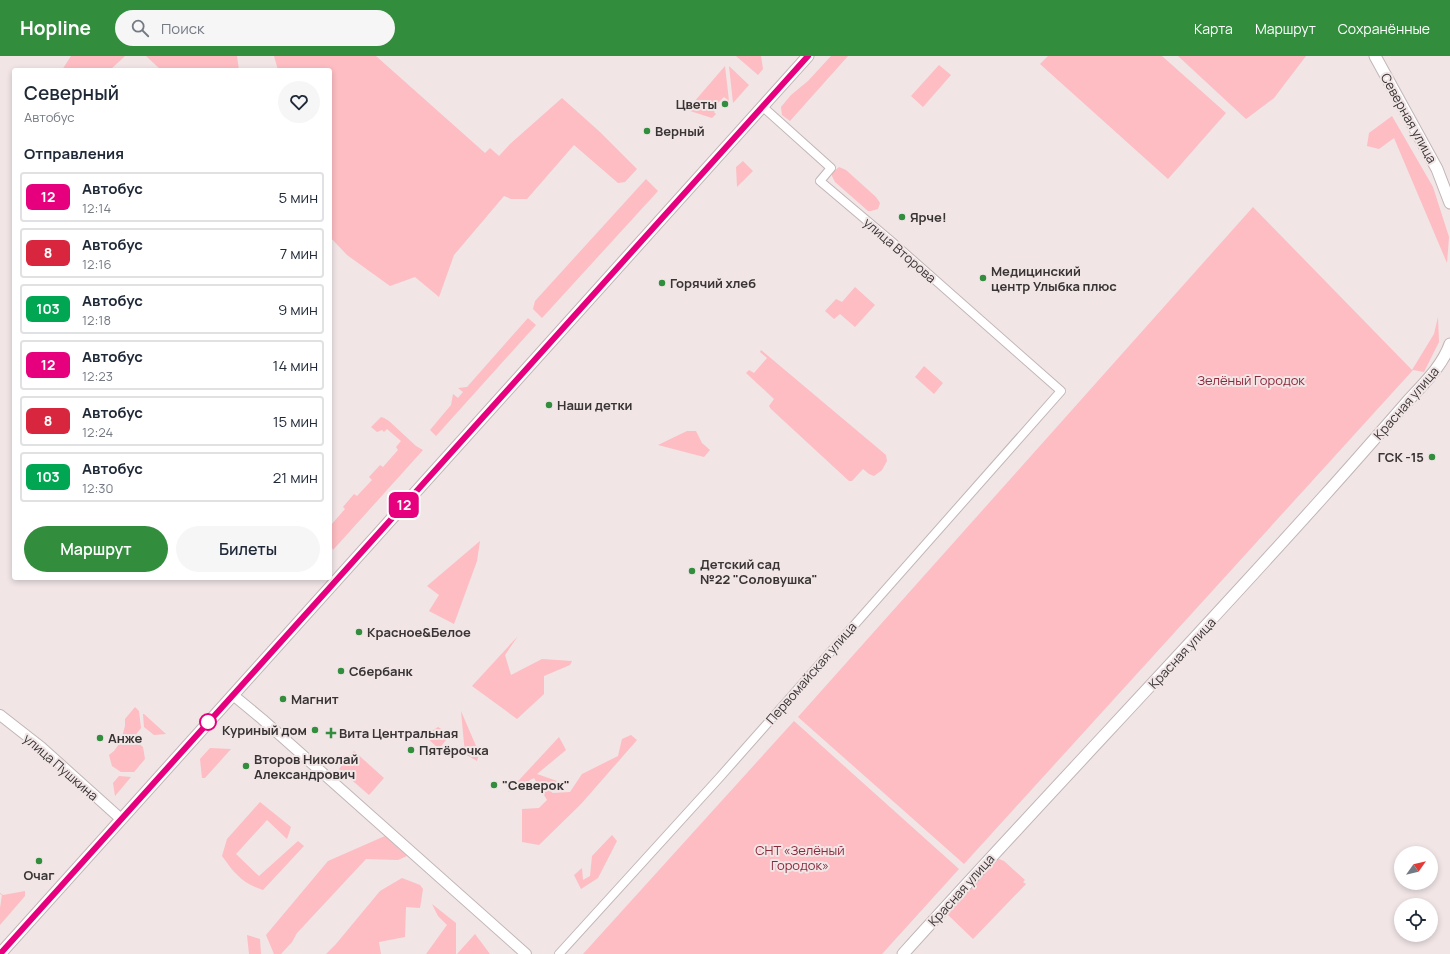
<!DOCTYPE html>
<html lang="ru">
<head>
<meta charset="utf-8">
<style>
	body { margin:0; font-family:Manrope,sans-serif; background:#f6f6f7; color:#1f2937; height:100vh; display:flex; flex-direction:column; font-size:15px; white-space:nowrap }
	* { box-sizing:border-box; margin:0 }
	p { font-size:13px; color:#747a83 }
	.icon { flex:none; width:22px; height:22px; fill:none; stroke:currentColor; stroke-width:2; stroke-linecap:round; stroke-linejoin:round }
	.map { position:relative; flex:1; overflow:hidden }
	.side { position:absolute; left:12px; top:12px; width:320px; height:512px; display:flex; flex-direction:column; background:#fff; border-radius:4px; box-shadow:0 2px 6px #0003 }
	.side>* { flex:none }
	.badge { padding:0 8px; border-radius:6px; font-size:14px; line-height:26px }
	.needle { width:26px; rotate:56deg }
	.buttons { position:absolute; left:1394px; top:790px; display:grid; gap:8px }
	.buttons a { display:grid; place-items:center; width:44px; height:44px; border-radius:50%; background:#fff; box-shadow:0 2px 6px #0003; font-size:20px }
	.map>.badge { position:absolute; translate:-50% -50%; box-shadow:0 0 0 2px #fff }
	h2 { padding:0 12px; font-size:15px; line-height:36px }
	.round { display:grid; place-items:center; flex:none; width:42px; height:42px; border-radius:21px; background:#f6f6f7 }
	.headline { display:flex; align-items:center; justify-content:space-between; height:68px; padding:0 12px }
	h1 { font-size:19px; font-weight:600; line-height:30px }
	.primary-button { display:flex; gap:8px; margin-top:auto; padding:8px 12px }
	.primary-button a { flex:1; height:46px; border-radius:24px; background:#328d3d; color:#fff; font-size:16px; font-weight:600; line-height:46px; text-align:center }
	.primary-button a+a { background:#f6f6f7; color:#1f2937 }
	ul { padding:0; list-style:none }
	li { display:flex; align-items:center; gap:12px; height:50px; margin:0 8px 6px; padding:0 4px; border:2px solid #e0e1e3; border-radius:4px }
	li div { flex:1 }
	li b { display:block; font-size:15px }
	li em { font-style:normal }
	li .badge { min-width:44px; font-weight:700; text-align:center }
	header { display:flex; align-items:center; gap:24px; box-sizing:border-box; height:56px; padding:0 20px; background:#328d3d; color:#fff }
	header strong { font-size:19px }
	nav { display:flex; gap:22px; margin-inline-start:auto; font-size:14px }
	.search { width:280px; height:36px; background:#f6f6f7; display:flex; align-items:center; gap:10px; box-sizing:border-box; padding:0 14px; border-radius:22px; color:#747a83; font-size:15px }
	.map>svg:first-child { display:block }
</style>
</head>
<body>
<header>
<strong>Hopline</strong>
<div class="search"><svg class="icon" aria-label="search" viewBox="0 0 24 24"><circle cx="10" cy="10" r="6"/><path d="M15 15l6 6"/></svg>Поиск</div>
<nav><a>Карта</a><a>Маршрут</a><a>Сохранённые</a></nav>
</header>
<div class="map">
<svg width="1450" height="898" viewBox="0 0 1450 898">
	<rect width="100%" height="100%" fill="#f1e5e6"/>
	<path fill="#fdbdc2" d="M 71,0 L 125,0 L 110,14 L 62,14 Z
		M 146,0 L 237,0 L 239,14 L 161,14 Z
		M 274,0 L 376,0 L 485,97 L 490,92 L 499,100 L 510,88 L 562,42 L 600,76 L 637,113 L 625,126 L 618,127 L 574,89 L 527,143 L 511,143 L 504,140 L 454,199 L 439,241 L 415,221 L 390,230 L 347,199 L 330,181 L 330,14 L 278,14 Z
		M 736,0 L 761,0 L 763,13 L 758,19 Z
		M 831,0 L 848,0 L 790,65 L 782,59 L 781,51 L 791,39 L 808,25 Z
		M 1048,0 L 1162,0 L 1226,57 L 1168,123 L 1040,8 Z
		M 1178,0 L 1306,0 L 1274,42 L 1246,63 Z
		M 939,9 L 951,19 L 923,51 L 911,40 Z
		M 725,10 L 729,45 L 724,41 L 717,48 L 718,50 L 714,56 L 716,58 L 712,62 L 687,54 Z
		M 729,10 L 749,29 L 733,47 Z
		M 1392,60 L 1433,131 L 1449,181 L 1447,207 L 1394,82 L 1379,93 L 1367,90 L 1369,77 Z
		M 743,105 L 753,115 L 737,131 L 736,111 Z
		M 839,111 L 846,114 L 876,141 L 880,147 L 878,153 L 871,155 L 868,155 L 835,126 L 832,120 L 832,117 Z
		M 646,123 L 658,135 L 542,262 L 533,253 L 535,245 Z
		M 1253,151 L 1412,314 L 1434,278 L 1438,261 L 1439,286 L 1424,316 L 1413,314 L 964,808 L 798,661 Z
		M 855,231 L 875,249 L 855,271 L 840,258 L 834,263 L 825,255 L 836,243 L 842,246 Z
		M 528,262 L 536,269 L 436,380 L 430,374 L 451,349 L 453,338 L 458,342 L 463,336 L 458,332 L 467,331 Z
		M 761,294 L 886,399 L 887,405 L 882,414 L 874,420 L 869,418 L 863,413 L 852,425 L 849,425 L 771,353 L 769,350 L 774,343 L 746,317 L 749,314 L 754,317 L 767,302 L 760,296 Z
		M 924,310 L 943,327 L 934,338 L 915,321 Z
		M 381,361 L 384,362 L 389,365 L 416,390 L 423,394 L 333,494 L 330,487 L 330,469 L 331,469 L 345,453 L 343,451 L 354,438 L 357,440 L 372,424 L 369,421 L 380,409 L 383,411 L 398,394 L 396,391 L 401,385 L 387,373 L 384,376 L 382,374 L 377,376 L 371,371 Z
		M 687,375 L 696,375 L 702,387 L 710,394 L 704,401 L 658,389 Z
		M 480,485 L 477,505 L 454,568 L 429,555 L 439,539 L 427,530 Z
		M 518,580 L 505,599 L 511,619 L 542,603 L 572,605 L 570,609 L 544,620 L 544,638 L 517,663 L 472,630 Z
		M 135,651 L 139,655 L 141,672 L 134,681 L 122,681 L 125,670 L 125,663 Z
		M 461,655 L 476,690 L 480,695 L 477,705 L 465,698 Z
		M 143,658 L 144,658 L 166,678 L 154,679 L 144,671 Z
		M 794,665 L 959,813 L 882,898 L 583,898 Z
		M 438,671 L 443,674 L 446,684 L 439,693 L 425,680 Z
		M 631,679 L 637,684 L 581,748 L 539,789 L 522,786 L 522,753 L 539,752 L 547,744 L 534,722 L 508,736 L 559,681 L 566,694 L 537,718 L 557,725 L 552,737 L 570,736 L 582,718 L 618,700 L 622,683 Z
		M 122,684 L 136,685 L 143,691 L 145,703 L 134,716 L 121,716 L 112,710 L 109,699 L 114,695 Z
		M 210,692 L 231,693 L 205,722 L 202,722 L 200,703 Z
		M 354,695 L 384,722 L 369,739 L 339,713 Z
		M 119,720 L 131,721 L 115,740 L 113,727 Z
		M 260,746 L 291,771 L 287,783 L 267,764 L 236,798 L 259,820 L 298,785 L 304,790 L 263,834 C 242,827 235,818 222,800 L 227,783 Z
		M 612,779 L 617,785 L 598,822 L 581,833 L 574,819 L 582,812 L 583,824 L 590,820 L 592,800 Z
		M 385,780 L 407,800 L 398,804 L 366,803 L 297,877 L 292,886 L 281,898 L 274,898 L 266,879 L 328,805 Z
		M 999,803 L 1004,805 L 1025,824 L 1023,826 L 1026,828 L 973,883 L 947,858 L 995,805 Z
		M 402,822 L 420,829 L 423,833 L 420,852 L 406,851 L 405,881 L 379,886 L 381,898 L 326,898 L 336,888 L 380,835 Z
		M 25,835 L 25,840 L 0,869 L 0,852 L 2,839 L 0,838 L 0,837 L 3,839 Z
		M 432,848 L 456,867 L 456,898 L 426,898 L 447,869 L 438,860 Z
		M 475,878 L 490,898 L 457,898 Z
		M 247,879 L 260,883 L 261,898 L 249,898 Z"/>
	<g fill="none" stroke-linecap="round" stroke-linejoin="round">
		<g stroke="#c1b6b7" stroke-width="10">
			<path id="minor" d="M 559,898 L 720,721 L 1061,335 L 891,185 L 820,125 L 831,112 L 763,51"/>
		</g>
		<g stroke="#c1b6b7" stroke-width="12">
			<path id="tertiary" d="M 233,639 L 262,663 L 526,898
				M 0,659 L 41,691 L 121,763"/>
		</g>
		<g stroke="#c1b6b7" stroke-width="13">
			<path id="secondary" d="M 1375,0 L 1437,113 L 1450,147
				M 0,898 L 808,0
				M 903,898 C 1042,744 1186,594 1324,440 C 1352,409 1379,378 1406,347 C 1422,329 1442,311 1450,288"/>
		</g>
		<use href="#minor" stroke="#fff" stroke-width="8"/>
		<use href="#tertiary" stroke="#fff" stroke-width="10"/>
		<use href="#secondary" stroke="#fff" stroke-width="11"/>
	</g>
	<g fill="none" stroke-linecap="round" stroke-linejoin="round">
		<g stroke="#fff" stroke-width="9">
			<path id="line" d="M 0,898 L 808,0"/>
		</g>
		<use href="#line" stroke="#e6007e" stroke-width="6"/>
	</g>
	<g fill="#328d3d" stroke="#f1e5e6" stroke-width="1.5">
		<circle cx="725" cy="48" r="4"/>
		<circle cx="647" cy="75" r="4"/>
		<circle cx="902" cy="161" r="4"/>
		<circle cx="983" cy="222" r="4"/>
		<circle cx="662" cy="227" r="4"/>
		<circle cx="549" cy="349" r="4"/>
		<circle cx="1432" cy="401" r="4"/>
		<circle cx="692" cy="515" r="4"/>
		<circle cx="359" cy="576" r="4"/>
		<circle cx="341" cy="615" r="4"/>
		<circle cx="283" cy="643" r="4"/>
		<circle cx="315" cy="674" r="4"/>
		<path d="M329 671h4v4h4v4h-4v4h-4v-4h-4v-4h4z"/>
		<circle cx="100" cy="682" r="4"/>
		<circle cx="411" cy="694" r="4"/>
		<circle cx="246" cy="710" r="4"/>
		<circle cx="494" cy="729" r="4"/>
		<circle cx="39" cy="805" r="4"/>
	</g>
	<circle fill="#fff" stroke="#e6007e" stroke-width="2" cx="208" cy="666" r="8"/>
	<g text-anchor="middle" stroke-width="4" stroke-linejoin="round" paint-order="stroke">
		<g font-size="13" font-weight="bold" fill="#393535" stroke="#f1e5e6" text-anchor="start">
			<text x="717" y="53" text-anchor="end">Цветы</text>
			<text x="655" y="80">Верный</text>
			<text x="910" y="166">Ярче!</text>
			<text x="991" y="220">Медицинский<tspan x="991" dy="15">центр Улыбка плюс</tspan></text>
			<text x="670" y="232">Горячий хлеб</text>
			<text x="557" y="354">Наши детки</text>
			<text x="1424" y="406" text-anchor="end">ГСК -15</text>
			<text x="700" y="513">Детский сад<tspan x="700" dy="15">№22 "Соловушка"</tspan></text>
			<text x="367" y="581">Красное&amp;Белое</text>
			<text x="349" y="620">Сбербанк</text>
			<text x="291" y="648">Магнит</text>
			<text x="307" y="679" text-anchor="end">Куриный дом</text>
			<text x="339" y="682">Вита Центральная</text>
			<text x="108" y="687">Анже</text>
			<text x="419" y="699">Пятёрочка</text>
			<text x="254" y="708">Второв Николай<tspan x="254" dy="15">Александрович</tspan></text>
			<text x="502" y="734">"Северок"</text>
			<text x="39" y="824" text-anchor="middle">Очаг</text>
		</g>
		<g font-size="13" fill="#393535" stroke="#f1e5e6">
			<text transform="translate(1409 62) rotate(61)" y="5">Северная улица</text>
			<text transform="translate(900 194) rotate(41)" y="5">улица Второва</text>
			<text transform="translate(1406 347) rotate(-49)" y="5">Красная улица</text>
			<text transform="translate(1182 597) rotate(-47)" y="5">Красная улица</text>
			<text transform="translate(811 617) rotate(-49)" y="5">Первомайская улица</text>
			<text transform="translate(61 711) rotate(41)" y="5">улица Пушкина</text>
			<text transform="translate(961 834) rotate(-48)" y="5">Красная улица</text>
		</g>
		<g font-size="13" fill="#8b293b" stroke="#f1e5e6">
			<text x="1251" y="329">Зелёный Городок</text>
			<text x="800" y="799">СНТ «Зелёный<tspan x="800" dy="15">Городок»</tspan></text>
		</g>
	</g>
</svg>
<div class="buttons">
<a><svg class="needle" viewBox="-14 -14 28 28"><path d="M0-13l5 13h-10z" fill="#e53935"/><path d="M0 13l5-13h-10z" fill="#747a83"/></svg></a>
<a><svg class="icon" aria-label="locate" viewBox="0 0 24 24"><circle cx="12" cy="12" r="6"/><path d="M12 2v4M12 18v4M2 12h4M18 12h4"/></svg></a>
</div>
<b class="badge" style="left:404px;top:449px;background:#e6007e;color:#fff">12</b>
<section class="side">
<div class="headline"><div><h1>Северный</h1><p>Автобус</p></div><a class="round"><svg class="icon" aria-label="heart" viewBox="0 0 24 24"><path d="M12 20l-8-8c-3-5 5-10 8-4 3-6 11-1 8 4z"/></svg></a></div>
<h2>Отправления</h2>
<ul>
<li><span class="badge" style="background:#e6007e;color:#fff">12</span><div><b>Автобус</b><p>12:14</p></div><em>5 мин</em></li>
<li><span class="badge" style="background:#d7263d;color:#fff">8</span><div><b>Автобус</b><p>12:16</p></div><em>7 мин</em></li>
<li><span class="badge" style="background:#00a651;color:#fff">103</span><div><b>Автобус</b><p>12:18</p></div><em>9 мин</em></li>
<li><span class="badge" style="background:#e6007e;color:#fff">12</span><div><b>Автобус</b><p>12:23</p></div><em>14 мин</em></li>
<li><span class="badge" style="background:#d7263d;color:#fff">8</span><div><b>Автобус</b><p>12:24</p></div><em>15 мин</em></li>
<li><span class="badge" style="background:#00a651;color:#fff">103</span><div><b>Автобус</b><p>12:30</p></div><em>21 мин</em></li>
</ul>
<div class="primary-button"><a>Маршрут</a><a>Билеты</a></div>
</section>
</div>
</body>
</html>
